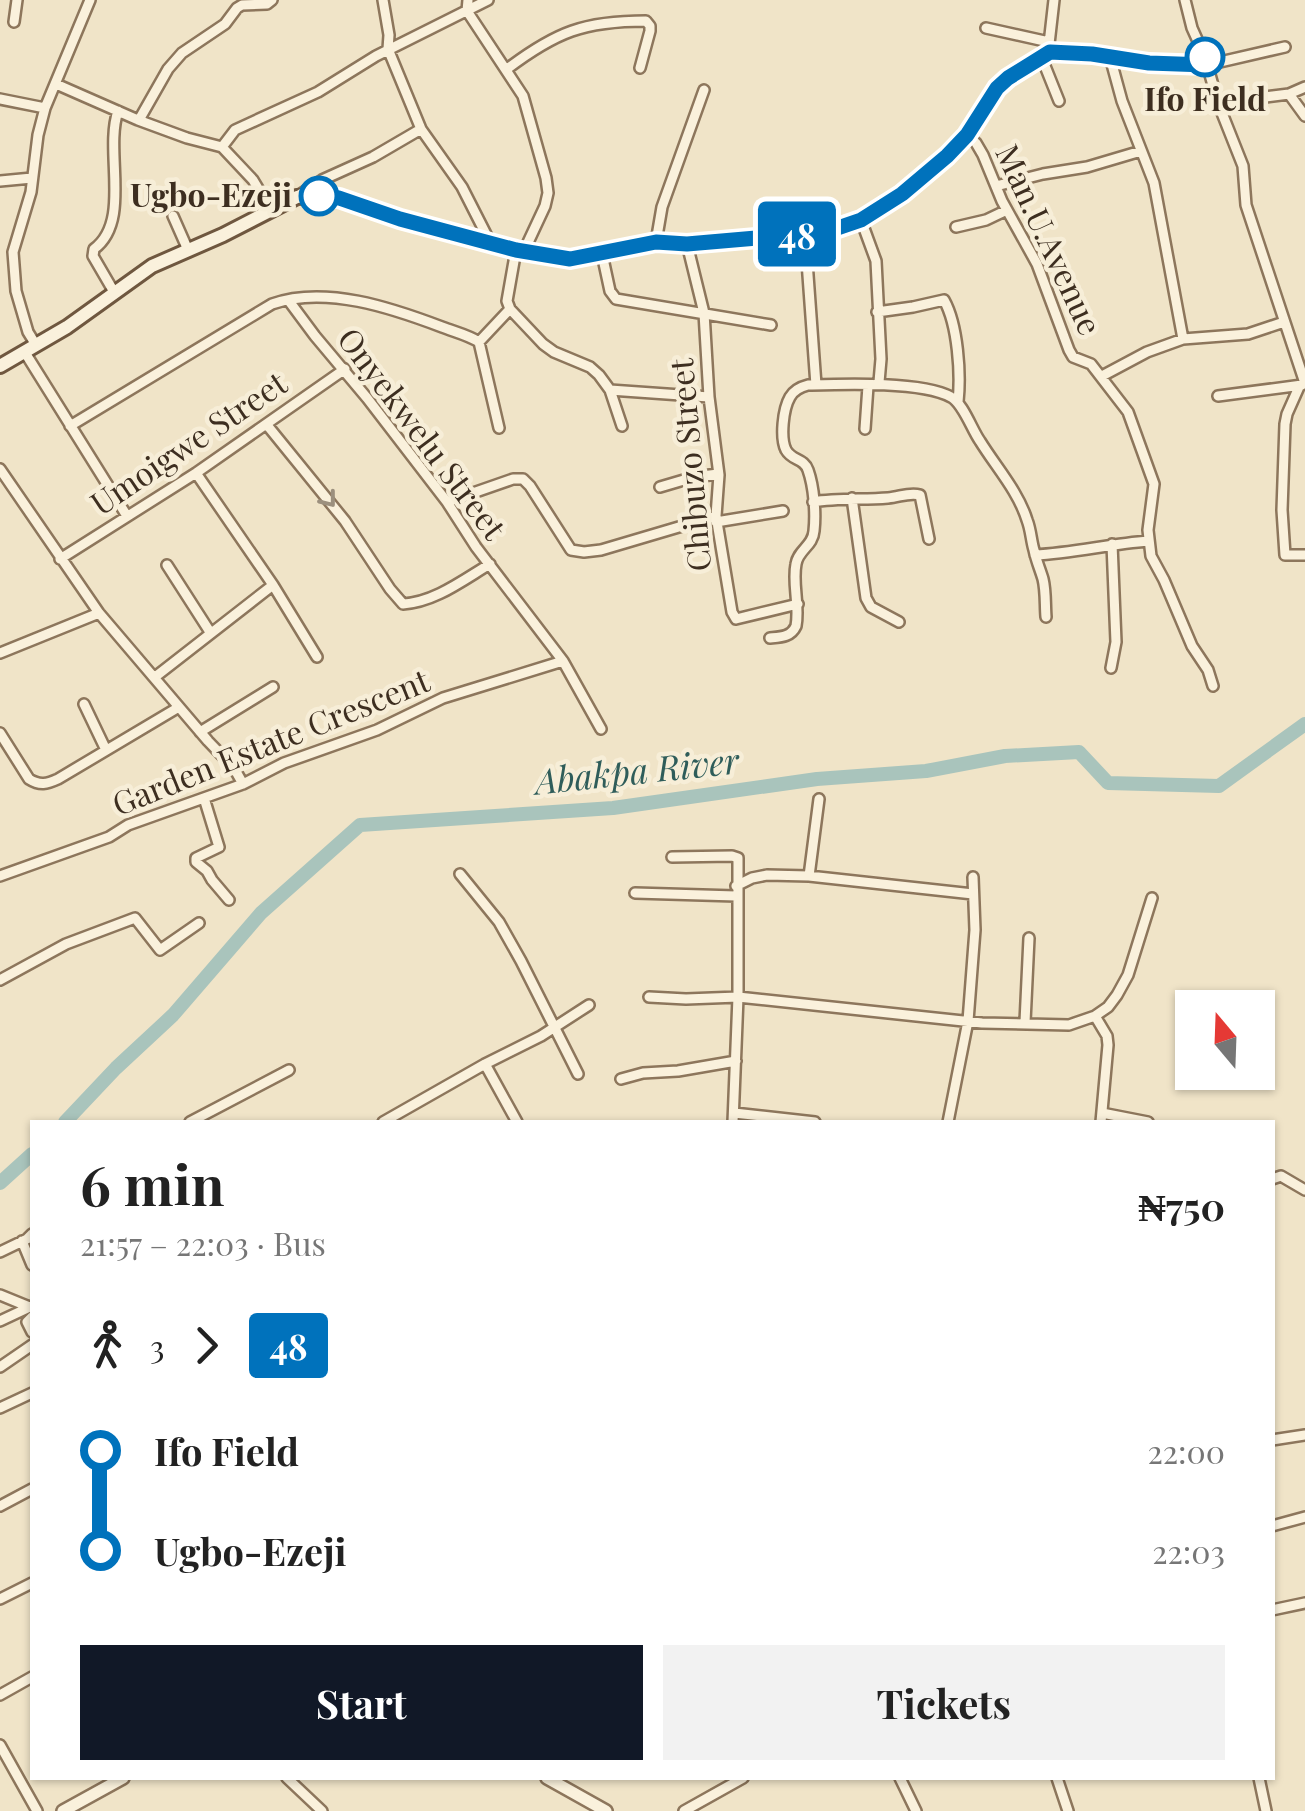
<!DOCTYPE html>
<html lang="en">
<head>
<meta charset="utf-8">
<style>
	body { margin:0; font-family:"Playfair Display",serif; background:#f2f2f2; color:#222; height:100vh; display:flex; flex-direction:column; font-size:38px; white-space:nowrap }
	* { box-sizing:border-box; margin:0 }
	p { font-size:32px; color:#767676 }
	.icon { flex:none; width:55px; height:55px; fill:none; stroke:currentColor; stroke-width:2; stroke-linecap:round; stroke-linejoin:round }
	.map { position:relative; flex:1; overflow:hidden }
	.drawer { position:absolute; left:30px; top:1120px; width:1245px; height:660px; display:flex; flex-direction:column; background:#fff; border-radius:0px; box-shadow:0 2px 8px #0004 }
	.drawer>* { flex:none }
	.badge { padding:0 20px; border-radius:8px; font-size:35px; line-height:65px }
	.needle { width:65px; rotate:341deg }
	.buttons { position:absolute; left:1175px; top:990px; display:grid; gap:20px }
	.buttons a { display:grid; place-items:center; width:100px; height:100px; border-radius:0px; background:#fff; box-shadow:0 2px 8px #0004; font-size:50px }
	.map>.badge { position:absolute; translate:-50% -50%; box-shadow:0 0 0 5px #fff }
	.legs { display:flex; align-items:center; gap:15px; height:110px; padding:0 50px; font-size:32px }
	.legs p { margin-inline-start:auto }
	.head { display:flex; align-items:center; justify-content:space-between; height:170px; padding:0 50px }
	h1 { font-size:55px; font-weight:700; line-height:75px }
	.action { display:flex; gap:20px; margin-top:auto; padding:20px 50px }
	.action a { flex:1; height:115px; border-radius:0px; background:#111827; color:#fff; font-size:40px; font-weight:700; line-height:115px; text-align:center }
	.action a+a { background:#f2f2f2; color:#222 }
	ul { padding:0 50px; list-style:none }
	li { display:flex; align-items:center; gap:35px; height:100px; font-size:38px }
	li i { display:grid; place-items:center; width:15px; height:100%; margin:0 12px; background:currentColor }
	li i::after { content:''; width:25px; height:25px; margin:-12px; border:8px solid; border-radius:50%; background:#fff }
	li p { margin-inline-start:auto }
	li:first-child i { background:linear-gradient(#0000 50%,currentColor 0) }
	li:last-child i { background:linear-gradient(currentColor 50%,#0000 0) }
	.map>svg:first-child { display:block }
</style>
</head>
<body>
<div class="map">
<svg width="1305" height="1811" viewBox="0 0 1305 1811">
	<rect width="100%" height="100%" fill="#f0e4c8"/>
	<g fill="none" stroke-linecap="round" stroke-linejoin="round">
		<path stroke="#a9c4bc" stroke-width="14" d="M 65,1122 L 116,1068 L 173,1015 L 261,913 L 360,825 L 613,808 L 817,779 L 926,771 L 1005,756 L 1079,752 L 1108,783 L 1219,786 L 1305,724
			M 0,1183 L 32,1154"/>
		<g stroke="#8d765c" stroke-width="14">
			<path id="minor" d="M 383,0 L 389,35 L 388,49 L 421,129 L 462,187 L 491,244
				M 468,0 L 467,11 L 523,96 L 546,178 L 548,193 L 545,206 L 524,251
				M 1185,0 L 1192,28 L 1205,57 L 1218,103 L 1243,166 L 1246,205 L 1305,383
				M 14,22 L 17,0
				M 986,28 L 1049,42
				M 1049,44 L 1054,0
				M 1041,56 L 1059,101
				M 1110,57 L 1122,101 L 1154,183 L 1183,339
				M 1207,65 L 1285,47
				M 507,69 C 556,32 584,21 646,21 L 650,26 L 650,31 L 640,68
				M 56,84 L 138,120 L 187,138 L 222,147
				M 1289,94 L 1305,116
				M 0,99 L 45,108
				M 1218,103 L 1289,94 L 1305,87
				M 139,120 L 168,69 L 182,53 L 225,24 L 237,8 L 242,5 L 267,4 L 272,0
				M 967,135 L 976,143 L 983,155 L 1002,201 L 1037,264 L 1069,350 L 1073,357 L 1091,364 L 1128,412 L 1154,484 L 1148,530 L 1151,556 L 1164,580 L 1192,646 L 1208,670 L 1213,686
				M 0,181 L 32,178
				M 996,186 L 1043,174 L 1087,167 L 1141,151
				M 299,195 L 322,180 L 373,157 L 421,129
				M 271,210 L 253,180 L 222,147 L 235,130 L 318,92 L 376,56 L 488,0
				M 173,216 L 188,250
				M 861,220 L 876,261 L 881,359 L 879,382
				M 956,227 L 986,220 L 1007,210
				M 805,234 L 816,385
				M 656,242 L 662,207 L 704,90
				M 687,244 L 704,313 L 709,397 L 719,475 L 716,516 L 732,612 L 736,619 L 798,604
				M 516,250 L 507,301 L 510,309 L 543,344 L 554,352 L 590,367 L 599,375 L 610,390 L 622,426
				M 602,254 L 610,291 L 616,299 L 771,325
				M 114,292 L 93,256 L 94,249 C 132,221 104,152 118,111
				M 289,301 L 315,336 L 367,398 L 447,502 L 476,547 L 563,661 L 601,729
				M 877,312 L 913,307 L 944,300 C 958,325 961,374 958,402
				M 479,342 L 510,309
				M 36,345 L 28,332 L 16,291 L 13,252 L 31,192 L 38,135 L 45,108 L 90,0
				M 24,351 L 127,516
				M 1102,376 L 1147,352 L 1183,339 L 1248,334 L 1284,322
				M 1299,387 L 1287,414 L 1285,424 L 1282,510 L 1285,555 L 1305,555
				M 610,390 L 709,397
				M 1218,396 L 1302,385
				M 267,425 L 345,521 L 390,589 L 403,604 C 435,602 463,580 490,564
				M 70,426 L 272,304 C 325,285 392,308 442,327 C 455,332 468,335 479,342 L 499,428
				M 865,429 L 868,386
				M 0,469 L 99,613 L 208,741 L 234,768 L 243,784
				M 196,473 L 273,585 L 317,657
				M 660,487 L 694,477 L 718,474
				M 852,498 L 866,598 L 871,607 L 899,622
				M 447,502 L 513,479 L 523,479 L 530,486 L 571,550 L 584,552 L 601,550 L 716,516
				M 813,502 C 838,498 863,500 888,498 C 900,497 909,492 920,495 L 929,539
				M 716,522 L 783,511
				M 1035,555 C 1073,553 1110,544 1148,541
				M 60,559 L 196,473 L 345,369
				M 167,565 L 210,632
				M 770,638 C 781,637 791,637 796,626 C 800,605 792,584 796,564 C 798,550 813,546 814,531 C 816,513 814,487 808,470 C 804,458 792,461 786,450 C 780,438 783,409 790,397 C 794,390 800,387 808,385 C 842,384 922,381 951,397 C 963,403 972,430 980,441 C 996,467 1018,491 1027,520 C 1031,530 1031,540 1034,550 C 1036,560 1040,569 1043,579 C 1046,591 1045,605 1046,617
				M 0,653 L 99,613
				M 1111,668 L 1116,642 L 1112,544
				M 155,677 L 273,585
				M 84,704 L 106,750
				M 200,732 L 273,687
				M 0,733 L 29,779 C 40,786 47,784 58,779 L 179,707
				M 204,798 L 219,847 L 196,858 L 196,862 L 207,871 L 212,880 L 229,900
				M 672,857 L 732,856 L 738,858 L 738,997 L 733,1122
				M 460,874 L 499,922 L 521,961 L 578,1074
				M 0,876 L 109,837 L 128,825 L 243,784 L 284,763 L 377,730 L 443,698 L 563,661
				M 809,876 L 819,799
				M 736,886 L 752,878 L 767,875 L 809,876 L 973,894
				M 635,893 L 736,896
				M 0,980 L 66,944 L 135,918 L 160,950 L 199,923
				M 649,997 L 686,999 L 738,997 L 982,1023 L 1069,1025 L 1095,1016 L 1108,1007 L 1117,995 L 1128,975 L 1152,898
				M 1095,1016 L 1107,1036 L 1108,1045 L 1101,1122
				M 1025,1022 L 1029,938
				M 621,1079 L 643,1073 L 678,1071 L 736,1061
				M 734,1113 L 815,1122
				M 1102,1113 L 1148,1122
				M 190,1122 L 289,1070
				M 383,1122 L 485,1064
				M 517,1122 L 485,1064 L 541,1036 L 589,1005
				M 948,1122 L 968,1021 L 975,930 L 973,877
				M 1272,1179 L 1281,1176 L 1305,1190
				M 22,1241 L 32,1265
				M 0,1252 L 27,1239 L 32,1234
				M 0,1295 L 27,1306
				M 32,1317 L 27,1322 L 32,1332
				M 0,1321 L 32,1306
				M 0,1367 L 32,1345
				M 0,1408 L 32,1393
				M 1272,1440 L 1305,1435
				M 0,1506 L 32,1489
				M 1272,1526 L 1305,1517
				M 0,1599 L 32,1583
				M 1272,1610 L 1305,1603
				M 0,1695 L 32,1677
				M 0,1745 L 37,1811
				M 287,1778 L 322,1811
				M 900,1778 L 916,1811
				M 1057,1778 L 1068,1811
				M 1259,1778 L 1266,1811
				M 684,1811 L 743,1778"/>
		</g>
		<g stroke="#8d765c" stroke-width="16">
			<path id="tertiary" d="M 547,1778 L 606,1811
				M 63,1811 L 123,1778"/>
		</g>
		<g stroke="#6f573f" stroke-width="18">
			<path id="secondary" d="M 0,366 L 67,327 L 152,266 L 223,235 L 297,197 L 315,196 L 339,198 L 400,219 L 472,239 L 531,253 L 570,259 L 656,242 L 687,244 L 826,232 L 861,220 L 902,194 L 947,156 L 967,135 L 997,88 L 1008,77 L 1050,51 L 1092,54 L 1149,63 L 1207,65"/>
		</g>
		<use href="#minor" stroke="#faf1dc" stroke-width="9"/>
		<use href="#tertiary" stroke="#faf1dc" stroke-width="11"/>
		<use href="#secondary" stroke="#faf1dc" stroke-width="12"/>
	</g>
	<defs><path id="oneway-chevron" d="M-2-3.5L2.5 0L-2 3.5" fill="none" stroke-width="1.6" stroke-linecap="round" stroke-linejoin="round" transform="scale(2.5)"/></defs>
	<use stroke="#9c907e" href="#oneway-chevron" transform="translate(329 500) rotate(52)"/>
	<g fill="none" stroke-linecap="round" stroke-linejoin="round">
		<g stroke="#fff" stroke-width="22">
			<path id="line-1" d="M 319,196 L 339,198 L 400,219 L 516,250 L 570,259 L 656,242 L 687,244 L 826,232 L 861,220 L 902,194 L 947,156 L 967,135 L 997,88 L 1008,78 L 1050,52 L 1092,54 L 1149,63 L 1206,65 L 1205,57"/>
		</g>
		<use href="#line-1" stroke="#0072bc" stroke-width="15"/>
	</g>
	<g fill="#fff" stroke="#0072bc" stroke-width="5">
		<circle cx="1205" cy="57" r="18"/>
		<circle cx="319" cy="196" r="18"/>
	</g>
	<g text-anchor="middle" stroke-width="9" stroke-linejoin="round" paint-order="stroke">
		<g font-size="32" font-weight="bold" fill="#3d2e20" stroke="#f7eed8">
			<text x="1205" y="111">Ifo Field</text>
			<text x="292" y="207" text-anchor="end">Ugbo-Ezeji</text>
		</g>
		<g font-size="32" fill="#3d2e20" stroke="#f7eed8">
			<text transform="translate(1048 240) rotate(65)" y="11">Man.U.Avenue</text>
			<text transform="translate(421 434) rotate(53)" y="11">Onyekwelu Street</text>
			<text transform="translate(189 444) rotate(-34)" y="11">Umoigwe Street</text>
			<text transform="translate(691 465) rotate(-95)" y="11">Chibuzo Street</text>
			<text transform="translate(271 743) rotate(-22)" y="11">Garden Estate Crescent</text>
		</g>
		<g font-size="35" font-style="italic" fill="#2f5d5a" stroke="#f7eed8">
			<text transform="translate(637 772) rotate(-6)" y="12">Abakpa River</text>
		</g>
	</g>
</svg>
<div class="buttons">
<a><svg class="needle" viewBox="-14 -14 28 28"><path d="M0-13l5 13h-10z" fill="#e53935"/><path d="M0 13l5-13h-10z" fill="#767676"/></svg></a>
</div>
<b class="badge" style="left:797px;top:234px;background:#0072bc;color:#fff">48</b>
<section class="drawer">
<div class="head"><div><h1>6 min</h1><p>21:57 – 22:03 · Bus</p></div><b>₦750</b></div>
<div class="legs"><svg class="icon" aria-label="walk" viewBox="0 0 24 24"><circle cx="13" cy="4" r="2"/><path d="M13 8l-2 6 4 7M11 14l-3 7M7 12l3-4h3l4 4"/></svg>3<svg class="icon" aria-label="forward" viewBox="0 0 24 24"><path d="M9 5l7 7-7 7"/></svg><b class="badge" style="background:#0072bc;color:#fff">48</b></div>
<ul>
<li><i style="color:#0072bc"></i><b>Ifo Field</b><p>22:00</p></li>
<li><i style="color:#0072bc"></i><b>Ugbo-Ezeji</b><p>22:03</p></li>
</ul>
<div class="action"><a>Start</a><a>Tickets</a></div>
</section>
</div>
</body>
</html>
